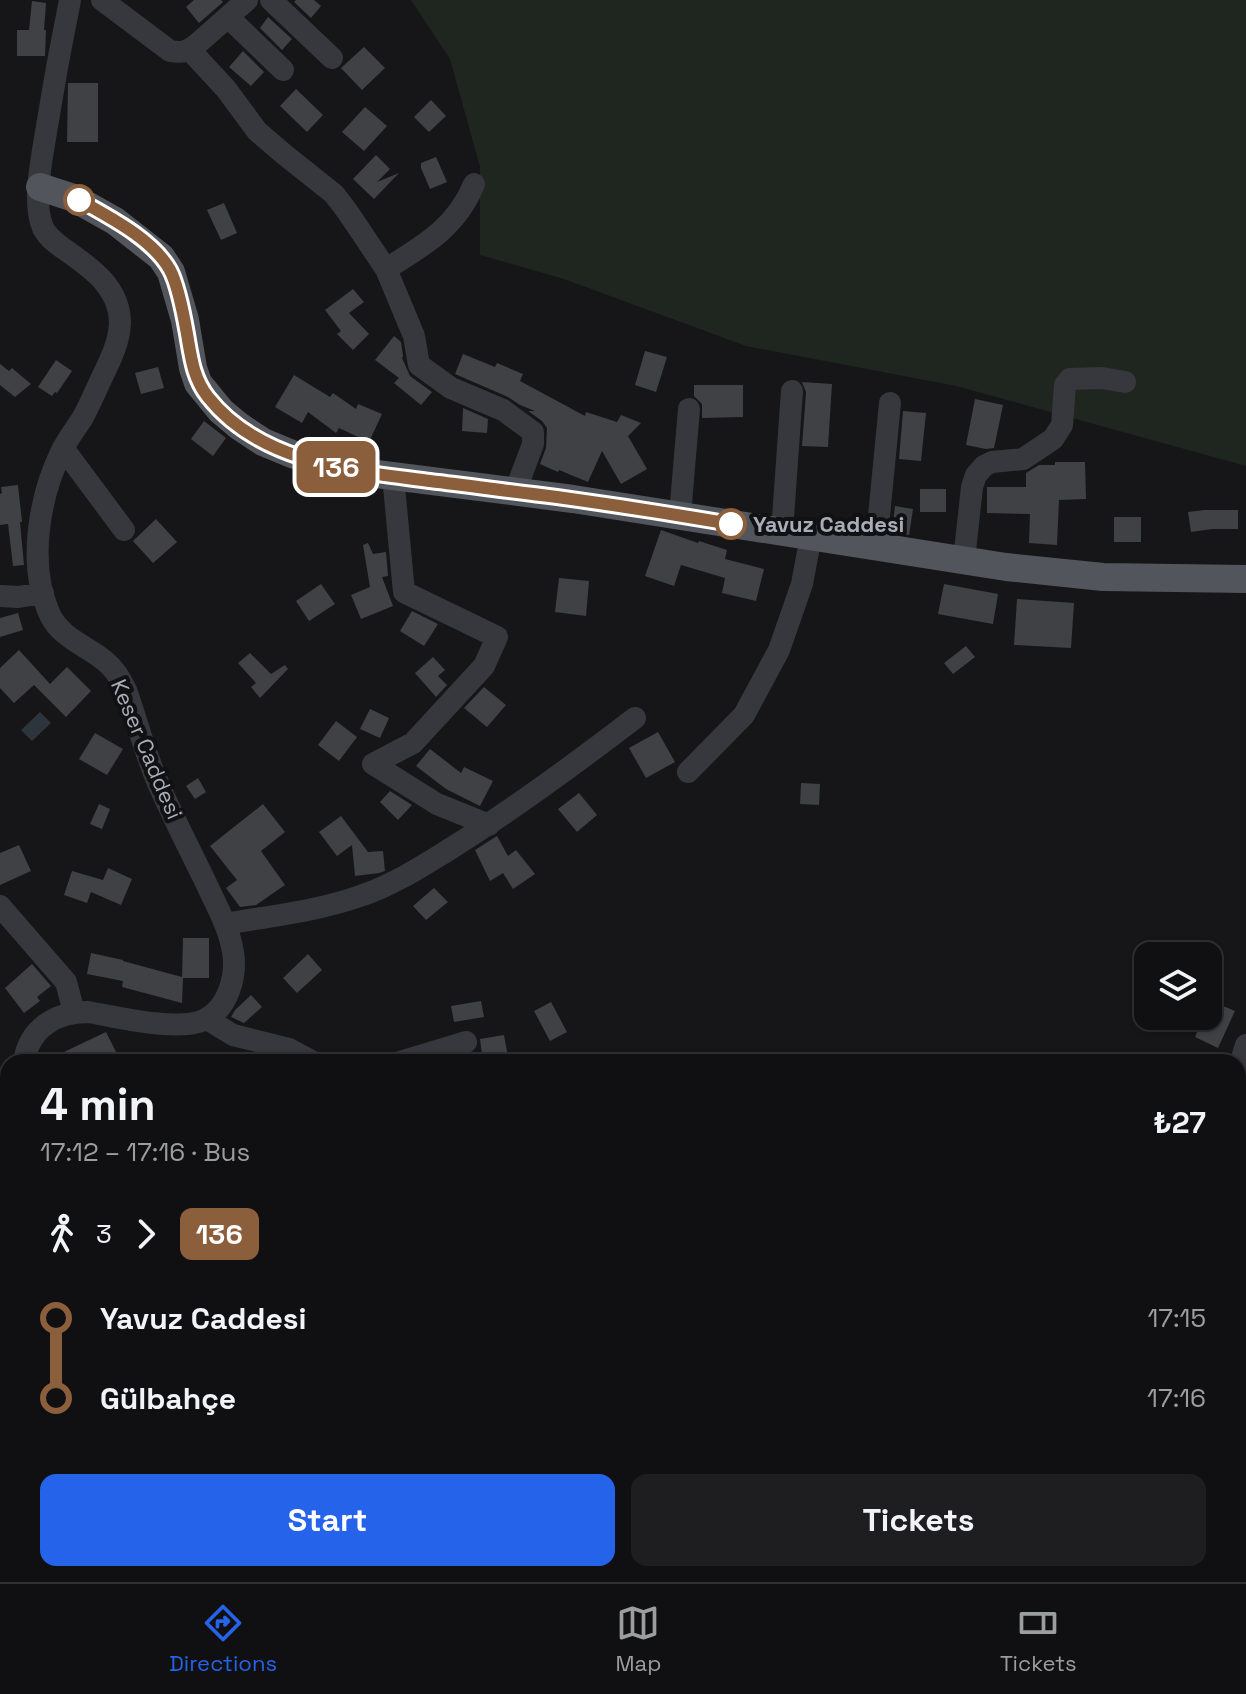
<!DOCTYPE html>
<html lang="en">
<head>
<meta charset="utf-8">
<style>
	body { margin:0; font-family:"Space Grotesk",sans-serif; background:#1e1e20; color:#f1f3f6; height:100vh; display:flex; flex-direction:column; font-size:30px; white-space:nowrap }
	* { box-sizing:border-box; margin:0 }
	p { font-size:26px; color:#9c9d9f }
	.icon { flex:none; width:44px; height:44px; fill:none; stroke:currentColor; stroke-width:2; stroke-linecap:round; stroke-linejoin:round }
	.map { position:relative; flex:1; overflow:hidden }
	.sheet { position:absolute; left:0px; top:1054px; width:1246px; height:528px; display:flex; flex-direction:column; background:#101012; border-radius:24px 24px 0 0; box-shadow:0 2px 6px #0004,0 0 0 2px #303032 }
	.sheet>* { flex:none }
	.badge { padding:0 16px; border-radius:12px; font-size:28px; line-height:52px }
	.controls { position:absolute; left:1134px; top:942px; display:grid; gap:16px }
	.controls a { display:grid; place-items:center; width:88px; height:88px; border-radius:16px; background:#101012; box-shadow:0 2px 6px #0004,0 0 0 2px #303032; font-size:40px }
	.map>.badge { position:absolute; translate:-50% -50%; box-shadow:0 0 0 4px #fff }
	.legs { display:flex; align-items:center; gap:12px; height:88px; padding:0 40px; font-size:26px }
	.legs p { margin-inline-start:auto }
	.headline { display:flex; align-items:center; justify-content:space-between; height:136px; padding:0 40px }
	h1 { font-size:44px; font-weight:800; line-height:60px }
	.action { display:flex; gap:16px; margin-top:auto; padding:16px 40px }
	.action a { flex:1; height:92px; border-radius:16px; background:#2563eb; color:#fff; font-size:32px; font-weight:800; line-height:92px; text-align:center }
	.action a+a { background:#1e1e20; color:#f1f3f6 }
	ul { padding:0 40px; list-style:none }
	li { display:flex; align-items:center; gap:28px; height:80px; font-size:30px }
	li i { display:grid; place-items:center; width:12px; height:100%; margin:0 10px; background:currentColor }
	li i::after { content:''; width:20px; height:20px; margin:-10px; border:6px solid; border-radius:50%; background:#101012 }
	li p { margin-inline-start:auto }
	li:first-child i { background:linear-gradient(#0000 50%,currentColor 0) }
	li:last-child i { background:linear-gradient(currentColor 50%,#0000 0) }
	.menu { display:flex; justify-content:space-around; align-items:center; height:112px; border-top:2px solid #303032; background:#101012; font-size:22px; color:#9c9d9f }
	.menu a { display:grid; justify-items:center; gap:4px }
	.menu .on { color:#2563eb }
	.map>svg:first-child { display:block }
</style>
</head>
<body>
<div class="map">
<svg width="1246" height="1582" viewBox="0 0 1246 1582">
	<rect width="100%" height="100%" fill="#161618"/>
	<path fill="#1e261f" d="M 411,0 L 1246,0 L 1246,466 L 956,386 L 746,346 L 564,279 L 480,255 L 480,167 L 450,59 Z
		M 743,1574 L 1051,1574 L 1066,1582 L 738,1582 Z"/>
	<path fill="#2c353c" d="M 40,712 L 51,723 L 32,741 L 21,730 Z"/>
	<path fill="#404145" d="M 194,0 L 221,0 L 223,2 L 199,23 L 186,7 Z
		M 296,0 L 314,0 L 321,6 L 311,18 L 294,2 Z
		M 32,1 L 46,3 L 44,30 L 46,30 L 45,56 L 17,56 L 17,30 L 29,30 Z
		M 268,17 L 292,39 L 282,50 L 260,28 Z
		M 364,47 L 385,68 L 362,90 L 341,68 Z
		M 243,51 L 264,72 L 251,86 L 229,67 Z
		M 68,83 L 98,83 L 98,142 L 67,142 Z
		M 296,89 L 323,115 L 307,132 L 280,106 Z
		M 431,100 L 446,116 L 429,132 L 414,117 Z
		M 365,107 L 387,126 L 364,151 L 342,132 Z
		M 376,155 L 390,169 L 377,182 L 399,173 L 374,199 L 353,179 Z
		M 436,157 L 447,182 L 430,189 L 421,168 L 421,163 Z
		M 224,203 L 237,233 L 221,240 L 207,210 Z
		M 353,289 L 364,302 L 349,313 L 369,334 L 353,350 L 337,334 L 341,331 L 325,310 Z
		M 394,336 L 401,342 L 403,356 L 402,358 L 410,376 L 432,392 L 421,405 L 394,383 L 399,378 L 375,360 Z
		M 645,351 L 667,357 L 656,392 L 635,385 Z
		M 463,354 L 495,367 L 497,363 L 523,374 L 520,381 L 585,416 L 586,412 L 617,422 L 621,415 L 641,423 L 628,436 L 647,469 L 621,484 L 602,451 L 588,482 L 559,470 L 558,472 L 540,464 L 546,448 L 547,428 L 542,421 L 528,411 L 535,411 L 520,405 L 508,397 L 455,374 Z
		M 56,360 L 72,371 L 57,393 L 55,392 L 52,396 L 38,387 Z
		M 0,364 L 9,371 L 12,368 L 31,384 L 15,397 L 0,385 Z
		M 158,367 L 164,388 L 141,394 L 135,373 Z
		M 294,375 L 330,397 L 333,393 L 356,409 L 358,404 L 382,414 L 369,442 L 339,428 L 336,433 L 308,412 L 302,423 L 275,407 Z
		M 802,382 L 832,384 L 828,447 L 802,446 L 806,392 Z
		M 694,385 L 743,385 L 743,417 L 702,418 L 702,404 L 694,396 Z
		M 975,399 L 1003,405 L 994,448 L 986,449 L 966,445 Z
		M 463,408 L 488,419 L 487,433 L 462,431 Z
		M 903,411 L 926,413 L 921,461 L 899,459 Z
		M 204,421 L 226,438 L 213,456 L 191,439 Z
		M 1055,462 L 1085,462 L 1086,499 L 1059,500 L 1057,545 L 1029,543 L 1030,514 L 987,513 L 987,487 L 1026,487 L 1026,473 L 1039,465 L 1055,465 Z
		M 18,485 L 22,522 L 20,522 L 24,565 L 13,566 L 8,524 L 0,525 L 0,494 L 2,493 L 1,487 Z
		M 920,489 L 946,489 L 946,512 L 920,512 Z
		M 895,506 L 913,509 L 909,535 L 892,532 Z
		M 1204,510 L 1238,510 L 1238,529 L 1212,529 L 1191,532 L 1188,512 Z
		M 1114,517 L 1141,517 L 1141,542 L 1114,542 Z
		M 156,519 L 177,542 L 153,563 L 133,541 Z
		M 661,530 L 698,543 L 699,541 L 727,550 L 725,559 L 764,569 L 756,601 L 722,593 L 725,578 L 681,565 L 674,586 L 645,576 Z
		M 368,543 L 373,554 L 386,552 L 388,576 L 382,577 L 393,606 L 361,619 L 351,595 L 370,587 L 363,545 Z
		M 559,578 L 589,581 L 586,616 L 555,612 Z
		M 321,584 L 335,604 L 309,621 L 296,601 Z
		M 944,584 L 998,594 L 993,624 L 938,614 Z
		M 1017,599 L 1074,603 L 1071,648 L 1014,645 Z
		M 412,611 L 438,624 L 424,646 L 400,631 Z
		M 18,613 L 23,630 L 0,637 L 0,618 Z
		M 966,646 L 975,657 L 953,674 L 944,663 Z
		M 19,650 L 50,684 L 67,667 L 91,691 L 66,717 L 34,685 L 14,703 L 0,688 L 0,668 Z
		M 250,653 L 271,674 L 285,665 L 288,669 L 260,698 L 251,687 L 256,683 L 238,663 Z
		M 433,657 L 445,670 L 438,676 L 447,685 L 436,697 L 415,673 Z
		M 484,687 L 506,705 L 487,727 L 464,708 Z
		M 370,709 L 389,718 L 380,738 L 360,729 Z
		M 336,721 L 357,737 L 339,761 L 318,745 Z
		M 658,732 L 675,762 L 646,778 L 629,748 Z
		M 95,733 L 123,749 L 107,775 L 79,759 Z
		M 430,749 L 461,773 L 464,767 L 493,781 L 480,806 L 446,789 L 416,766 Z
		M 198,778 L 206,792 L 195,799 L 186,786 Z
		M 801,783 L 820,784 L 819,805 L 800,804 Z
		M 390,791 L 412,805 L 398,820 L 380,802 Z
		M 579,793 L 597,815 L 577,832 L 558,809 Z
		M 99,804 L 110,809 L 102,829 L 90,824 Z
		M 263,804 L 285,832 L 261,851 L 285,885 L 256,905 L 240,907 L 226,888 L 237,880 L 210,846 Z
		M 341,816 L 368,852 L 383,851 L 385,871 L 379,873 L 355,876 L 352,845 L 337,856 L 319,832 Z
		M 497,836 L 508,856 L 516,850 L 535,874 L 513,889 L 503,873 L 490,881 L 475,850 Z
		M 19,845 L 31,871 L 0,885 L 0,853 Z
		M 108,868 L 132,879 L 121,905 L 91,892 L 87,903 L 64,895 L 72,871 L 103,880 Z
		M 434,888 L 448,902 L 426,920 L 413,906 Z
		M 183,938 L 209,938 L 209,978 L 183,978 L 182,1003 L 122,987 L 123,981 L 87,974 L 91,953 L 123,960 L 123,961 L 182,977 Z
		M 308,954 L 322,970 L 297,993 L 283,978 Z
		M 32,964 L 51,986 L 37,997 L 40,1001 L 24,1013 L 5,988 Z
		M 251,995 L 262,1007 L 244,1023 L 231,1017 L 235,1010 Z
		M 481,1001 L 484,1017 L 454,1022 L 451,1006 Z
		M 1211,1001 L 1235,1011 L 1218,1048 L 1195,1037 L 1204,1016 L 1208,1016 L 1208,1008 Z
		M 551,1002 L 567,1032 L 550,1041 L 534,1011 Z
		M 106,1032 L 121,1062 L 43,1062 Z
		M 504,1035 L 509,1062 L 483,1062 L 480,1039 Z"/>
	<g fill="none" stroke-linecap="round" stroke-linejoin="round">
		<path stroke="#37383d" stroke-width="22" d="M 102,0 L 170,51 C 181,53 187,52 196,45 L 247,0
			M 271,0 L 332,58
			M 228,17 L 283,70
			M 190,50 L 226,89 L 257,131 L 285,155 L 334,194 L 347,211 L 386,269 L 414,336 L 419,365 L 451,388 L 503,410 L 533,432 L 533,444 L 515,492
			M 386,269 C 423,246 457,227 474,184
			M 63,448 L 124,530
			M 393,476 L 404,592 L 497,637 L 484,666 L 413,743 L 373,764 L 437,804 L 489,825
			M 680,515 L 689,409
			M 782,532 L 792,391
			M 876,547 L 890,403
			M 964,560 L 972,487 L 976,475 L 984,466 L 992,462 L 1023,459 L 1053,439 L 1062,425 L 1065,385 L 1070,379 L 1102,378 L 1125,382
			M 0,596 L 18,597 L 43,593
			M 688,772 L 744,715 L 779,650 L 802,584 L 811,536
			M 0,906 L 66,982 L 74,1012
			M 225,924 C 271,916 319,911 363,895 C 393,885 422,866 450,849 C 514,809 575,764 635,718
			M 207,1019 L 233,1035 L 289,1049 L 313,1062
			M 24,1062 C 29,1028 56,1012 88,1012 C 117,1017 178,1032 204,1020 C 228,1009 237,976 233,952 C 229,927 216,905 206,883 C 190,850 173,817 158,783 C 145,753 137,721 126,690 C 120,679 115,669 105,661 C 86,645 62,639 50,615 C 27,565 39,497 62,450 C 68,439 75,429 82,419 C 88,408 93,397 98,386 C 107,366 119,346 120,323 C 120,287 91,268 64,249 C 56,243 48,238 43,228 C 32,203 42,158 46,132 C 53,88 61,44 70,0
			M 400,1062 L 466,1042
			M 1238,1070 L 1246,1045
			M 0,1253 L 8,1245
			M 1238,1303 L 1246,1298
			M 1238,1503 L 1246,1515
			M 1176,1574 L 1184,1582"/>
		<path stroke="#53555c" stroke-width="28" d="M 40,187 L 74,198 L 115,221 L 161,257 L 171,272 L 185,320 L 193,368 L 198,383 L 221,411 L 239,426 L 263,442 L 292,454 L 345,470 L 573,499 L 1006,567 L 1103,577 L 1246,579"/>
	</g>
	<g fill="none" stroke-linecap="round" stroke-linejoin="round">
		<g stroke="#fff" stroke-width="18">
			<path id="line-1" d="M 79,200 C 109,217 153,239 170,270 C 178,285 184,317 187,334 C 191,357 193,378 208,397 C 260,463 353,471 430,481 C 472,486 514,492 557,497 C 615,505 673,514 731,524"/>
		</g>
		<use href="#line-1" stroke="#8b5e3c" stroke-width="12"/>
	</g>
	<g fill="#fff" stroke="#8b5e3c" stroke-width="4">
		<circle cx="79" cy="200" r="14"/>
		<circle cx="731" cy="524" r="14"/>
	</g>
	<g text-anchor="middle" stroke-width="8" stroke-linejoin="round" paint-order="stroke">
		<g font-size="22" font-weight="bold" fill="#a8adb8" stroke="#111113" text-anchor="start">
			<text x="753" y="532">Yavuz Caddesi</text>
		</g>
		<g font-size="22" fill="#a8adb8" stroke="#111113">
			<text transform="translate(147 749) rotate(67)" y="8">Keser Caddesi</text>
		</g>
	</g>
</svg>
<div class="controls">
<a><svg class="icon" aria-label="layers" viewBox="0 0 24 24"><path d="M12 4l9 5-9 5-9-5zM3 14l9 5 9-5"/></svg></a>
</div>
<b class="badge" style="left:336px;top:467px;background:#8b5e3c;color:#fff">136</b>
<section class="sheet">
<div class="headline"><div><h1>4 min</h1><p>17:12 – 17:16 · Bus</p></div><b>₺27</b></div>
<div class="legs"><svg class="icon" aria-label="walk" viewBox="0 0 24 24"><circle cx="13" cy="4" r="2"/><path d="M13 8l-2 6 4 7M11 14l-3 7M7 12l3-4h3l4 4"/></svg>3<svg class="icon" aria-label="forward" viewBox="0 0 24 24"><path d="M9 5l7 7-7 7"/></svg><b class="badge" style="background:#8b5e3c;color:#fff">136</b></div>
<ul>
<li><i style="color:#8b5e3c"></i><b>Yavuz Caddesi</b><p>17:15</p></li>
<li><i style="color:#8b5e3c"></i><b>Gülbahçe</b><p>17:16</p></li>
</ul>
<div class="action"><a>Start</a><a>Tickets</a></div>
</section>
</div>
<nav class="menu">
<a class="on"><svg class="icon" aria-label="directions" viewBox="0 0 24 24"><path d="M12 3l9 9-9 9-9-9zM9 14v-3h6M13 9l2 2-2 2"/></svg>Directions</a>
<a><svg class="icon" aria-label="map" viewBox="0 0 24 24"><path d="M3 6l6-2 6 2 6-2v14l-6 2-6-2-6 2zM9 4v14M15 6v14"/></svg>Map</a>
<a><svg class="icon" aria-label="tickets" viewBox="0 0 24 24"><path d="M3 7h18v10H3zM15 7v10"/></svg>Tickets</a>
</nav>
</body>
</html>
